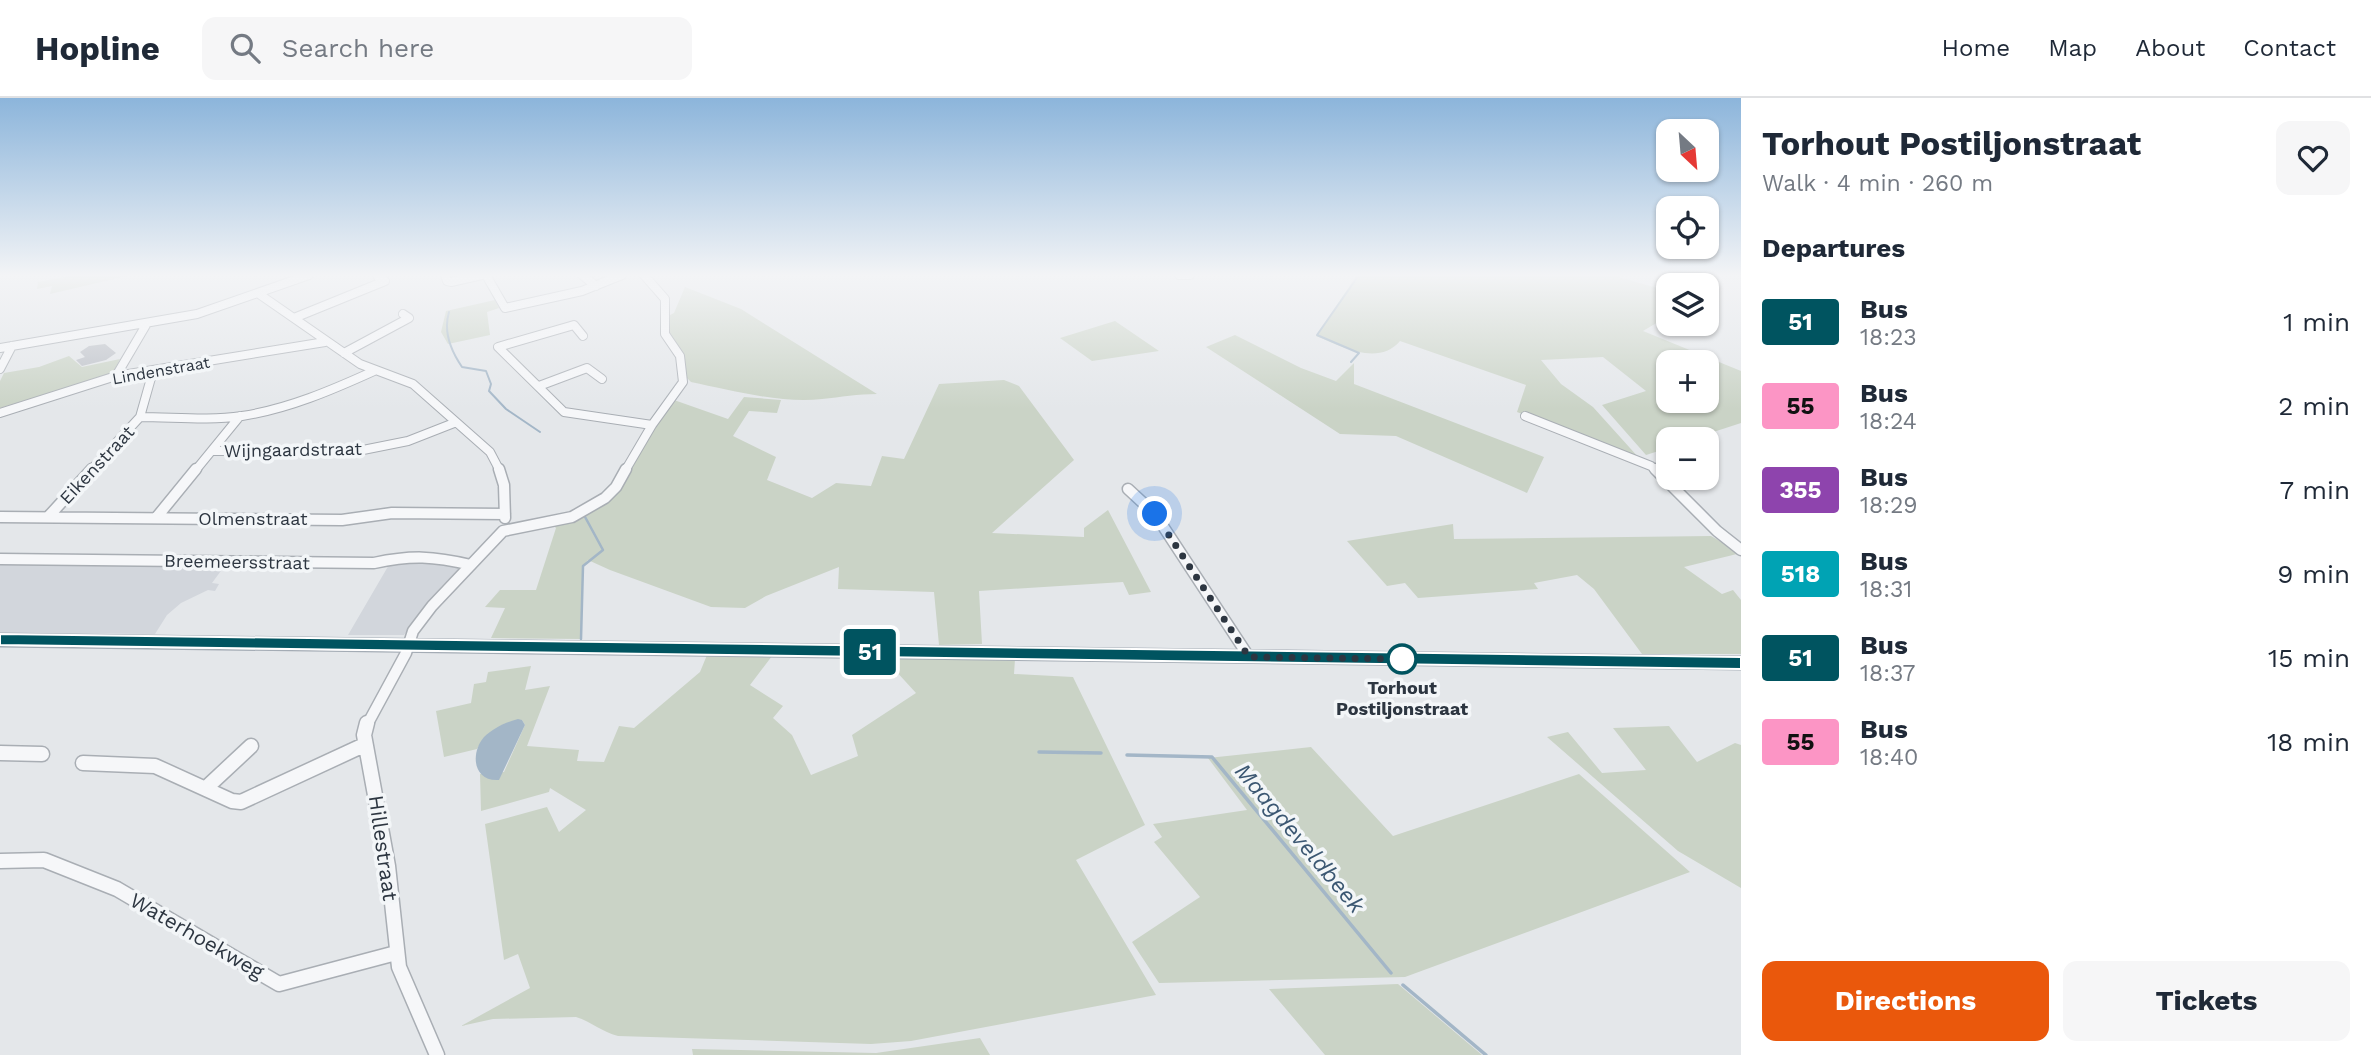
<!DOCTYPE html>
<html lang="en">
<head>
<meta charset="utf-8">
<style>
	body { margin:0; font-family:"Work Sans",sans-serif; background:#f6f6f7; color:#1f2937; height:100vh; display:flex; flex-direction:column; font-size:26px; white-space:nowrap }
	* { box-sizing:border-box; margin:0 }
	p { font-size:23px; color:#747a83 }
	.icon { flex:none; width:38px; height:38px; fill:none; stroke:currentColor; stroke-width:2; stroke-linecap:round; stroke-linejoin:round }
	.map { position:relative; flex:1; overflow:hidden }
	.details { display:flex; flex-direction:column; background:#fff; width:630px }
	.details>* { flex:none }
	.badge { padding:0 14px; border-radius:5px; font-size:24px; line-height:46px }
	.needle { width:46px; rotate:154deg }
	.controls { position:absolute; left:1656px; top:21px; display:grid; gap:14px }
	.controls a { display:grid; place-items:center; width:63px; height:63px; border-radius:14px; background:#fff; box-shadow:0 2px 5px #0004; font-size:35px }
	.you { position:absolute; width:35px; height:35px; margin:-18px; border:5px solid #fff; border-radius:50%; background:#1a73e8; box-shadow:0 0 0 10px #1a73e833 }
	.map>.badge { position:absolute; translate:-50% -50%; box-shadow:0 0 0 4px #fff }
	h2 { padding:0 21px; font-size:26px; line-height:63px }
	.round { display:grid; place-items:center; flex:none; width:74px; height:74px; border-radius:14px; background:#f6f6f7 }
	.overview { display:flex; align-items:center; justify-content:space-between; height:119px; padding:0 21px }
	h1 { font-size:33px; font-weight:700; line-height:52px }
	.cta { display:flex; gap:14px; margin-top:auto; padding:14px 21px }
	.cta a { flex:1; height:80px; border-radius:14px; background:#ea580c; color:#fff; font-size:28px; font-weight:700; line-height:80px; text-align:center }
	.cta a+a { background:#f6f6f7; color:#1f2937 }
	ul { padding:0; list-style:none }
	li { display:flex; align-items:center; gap:21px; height:84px; padding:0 21px }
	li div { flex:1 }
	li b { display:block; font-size:26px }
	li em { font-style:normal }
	li .badge { min-width:77px; font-weight:700; text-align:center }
	header { display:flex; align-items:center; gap:42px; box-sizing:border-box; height:98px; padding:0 35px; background:#fff; border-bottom:2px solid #e0e1e3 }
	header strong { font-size:33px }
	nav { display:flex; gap:38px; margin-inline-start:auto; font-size:24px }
	.search { width:490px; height:63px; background:#f6f6f7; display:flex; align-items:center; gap:18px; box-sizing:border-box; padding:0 24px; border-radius:14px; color:#747a83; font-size:26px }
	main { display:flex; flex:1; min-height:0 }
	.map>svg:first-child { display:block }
</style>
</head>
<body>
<header>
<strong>Hopline</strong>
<div class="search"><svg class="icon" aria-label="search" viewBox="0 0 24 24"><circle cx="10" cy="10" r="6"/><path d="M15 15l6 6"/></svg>Search here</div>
<nav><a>Home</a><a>Map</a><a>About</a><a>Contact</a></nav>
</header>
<main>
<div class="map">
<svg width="1741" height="957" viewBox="0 0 1741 957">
	<rect width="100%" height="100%" fill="#e4e7ea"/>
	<path fill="#d2d6dc" d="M 400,460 L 461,469 L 442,488 L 404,537 L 348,537 L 390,465 Z
		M 0,462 L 226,466 L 212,485 L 219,486 L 215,493 L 208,492 L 181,505 L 167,517 L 155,536 L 0,535 Z"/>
	<path fill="#cad3c6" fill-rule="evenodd" d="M 75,177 L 131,177 L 50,196 L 52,188 L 37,191 L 38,184 Z
		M 1357,177 L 1611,177 L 1668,193 L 1668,218 L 1643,233 L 1741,273 L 1741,325 L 1692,341 L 1668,341 L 1668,350 L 1646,357 L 1602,307 L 1646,293 L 1603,259 L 1541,262 L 1561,286 L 1593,309 L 1639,360 L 1517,314 L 1526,287 L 1400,243 C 1378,269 1341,248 1316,238 ZM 1668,264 L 1706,264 L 1706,303 L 1668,303 Z
		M 685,189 L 741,211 L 877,296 C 858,296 841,299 822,301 C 782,306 730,292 691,284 L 687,280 C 685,272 685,263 681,256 C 673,242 667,236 668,218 L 674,215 Z
		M 495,202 L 499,210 L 487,214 L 490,237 L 448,246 L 441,234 L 446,213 Z
		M 1115,223 L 1159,253 L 1092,263 L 1060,240 Z
		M 1235,237 L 1301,270 L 1336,283 L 1354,265 L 1354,286 L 1544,359 L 1527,395 L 1396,338 L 1340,336 L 1206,249 Z
		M 69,258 L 82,269 L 120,261 L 114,273 L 108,277 L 0,310 L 0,283 L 4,275 L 39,269 Z
		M 1004,282 L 1019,288 L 1074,362 L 992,435 L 1084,439 L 1084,430 L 1108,412 L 1151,494 L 1129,497 L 1123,484 L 979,493 L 982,546 L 939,547 L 934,494 L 838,491 L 839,469 L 766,498 L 745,510 L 711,509 L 610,472 L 588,462 L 583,468 L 581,541 L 491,540 L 505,510 L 485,509 L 500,492 L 536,492 L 556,430 L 552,426 L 620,391 L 659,322 L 674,302 L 728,321 L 744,299 L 781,302 L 777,315 L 749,313 L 733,338 L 776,359 L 767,382 L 812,400 L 836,385 L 871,388 L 882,358 L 904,361 L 939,286 Z
		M 1453,426 L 1454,441 L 1711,438 L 1741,455 L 1684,469 L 1722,496 L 1733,492 L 1741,502 L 1741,556 L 1642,556 L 1594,491 L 1577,477 L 1534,485 L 1538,491 L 1418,500 L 1405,485 L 1387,488 L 1347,443 Z
		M 707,557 L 772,558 L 750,587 L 783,608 L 773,620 L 792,637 L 811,677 L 858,658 L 852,637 L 916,595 L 883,559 L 1015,561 L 1014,576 L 1073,579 L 1145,727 L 1076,762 L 1156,897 L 911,943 L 871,946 L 618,938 C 602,934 592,924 576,919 L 493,921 L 461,928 L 530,890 L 518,856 L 504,862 L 485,726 L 547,709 L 559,734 L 586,712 L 550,690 L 549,694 L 481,713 L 480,676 L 504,674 L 525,627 L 522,622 C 501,628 488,632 477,651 L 444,659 L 436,613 L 471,605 L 474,586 L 486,584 L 488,574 L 531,568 L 525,592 L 550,588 L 527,648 L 579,652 L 577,663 L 604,664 L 619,628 L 634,630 L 700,574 Z
		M 1669,628 L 1697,664 L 1735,645 L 1741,647 L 1741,790 L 1678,753 L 1547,639 L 1568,634 L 1602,675 L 1646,672 L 1613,630 Z
		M 1311,649 L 1393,738 L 1579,676 L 1690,774 L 1405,879 L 1159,885 L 1132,844 L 1200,799 L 1154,744 L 1162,739 L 1153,726 L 1247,712 L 1208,660 Z
		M 1398,886 L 1482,957 L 1325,957 L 1269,891 Z
		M 980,940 L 990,957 L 693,957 L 692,951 L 876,955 Z"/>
	<path fill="#a3b6c7" d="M 518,621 L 522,622 L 525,627 L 499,682 C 473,684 470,655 484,639 C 493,630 506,624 518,621 Z"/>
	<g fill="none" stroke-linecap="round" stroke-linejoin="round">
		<path stroke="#a3b6c7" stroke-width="2" d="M 449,214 C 443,234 451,253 462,269 L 486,273 L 491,286 L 489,293 L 506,311 L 540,334
			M 1351,264 L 1359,255 L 1317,237 L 1359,177"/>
		<path stroke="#a3b6c7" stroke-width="2.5" d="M 581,541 L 583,468 L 603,452 L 584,417"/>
		<path stroke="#a3b6c7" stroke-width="3.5" d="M 1039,654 L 1101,655
			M 1127,657 L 1212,659 L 1391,875
			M 1403,887 L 1486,957"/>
	</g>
	<path fill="#bcc0c7" d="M 105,246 L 116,255 L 106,262 L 82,268 L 76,262 L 85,259 L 80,254 L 89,248 Z"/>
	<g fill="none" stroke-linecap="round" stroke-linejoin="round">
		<g stroke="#a9aeb4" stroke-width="10">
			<path id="minor-far2" d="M 445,177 L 447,183 L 451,184 L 482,177
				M 486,177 L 505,210 L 582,193 L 622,177
				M 582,177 L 596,188
				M 1179,177 L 1190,177
				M 259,196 L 360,266 L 413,286 L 490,354 L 500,373
				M 294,220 L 385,183 L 378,179
				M 583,238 L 574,227 L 498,249 L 564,314 L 652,327
				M 0,250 L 197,216 L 309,177
				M 344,255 L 409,220 L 403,216
				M 0,271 L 12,248
				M 116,278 L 146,227
				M 539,288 L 587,270 L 602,281
				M 0,315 L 116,278 L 325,244
				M 1525,318 L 1651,368 L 1657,373
				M 140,319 C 174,319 208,323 242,318 C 288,311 332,292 374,273
				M 212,353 L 358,353 L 408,343 L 454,325
				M 90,373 L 140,319 L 153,273
				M 195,373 L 240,318
				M 625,373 L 652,327 L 683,284 L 680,258 L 665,236 L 665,201 L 644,177"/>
		</g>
		<g stroke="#a9aeb4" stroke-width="13">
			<path id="minor-far1" d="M 499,371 L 504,387 L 505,420
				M 1655,371 L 1717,433 L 1741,452
				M 1128,391 L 1155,416 L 1249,559
				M 0,419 L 342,422 L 392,415 L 505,416
				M 48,419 L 92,371
				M 156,420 L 196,371
				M 0,461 L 374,465 C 412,457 433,458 471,467
				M 367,627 L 406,555 L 413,533 L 432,508 L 503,433 L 572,419 L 605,400 L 616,389 L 626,371"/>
		</g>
		<g stroke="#a9aeb4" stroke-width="17">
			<path id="minor" d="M 367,625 L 364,637 L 388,768 L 399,869 L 437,957
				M 0,655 L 42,656
				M 83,665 L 155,668 L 232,703 L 241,704 L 364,647
				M 206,690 L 251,648
				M 0,763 L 44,762 L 117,791 L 279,886 L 396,855"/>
		</g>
		<g stroke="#a4acb5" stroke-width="3">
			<path id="major" d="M 0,536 L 1741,559 L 1741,571 L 0,548 Z"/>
		</g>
		<use href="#minor-far2" stroke="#f6f7f9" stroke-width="8"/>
		<use href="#minor-far1" stroke="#f6f7f9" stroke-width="10"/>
		<use href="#minor" stroke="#f6f7f9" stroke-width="14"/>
		<use href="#major" fill="#fff" fill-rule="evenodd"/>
	</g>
	<linearGradient id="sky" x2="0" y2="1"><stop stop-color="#8cb5db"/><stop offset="0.57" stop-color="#f3f4f6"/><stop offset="1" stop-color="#f3f4f6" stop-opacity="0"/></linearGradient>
	<rect width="1741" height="311" fill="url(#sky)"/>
	<path fill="#005460" stroke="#fff" stroke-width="2" d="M 0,536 L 1741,559 L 1741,571 L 0,547 Z"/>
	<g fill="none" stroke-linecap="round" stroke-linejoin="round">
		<path stroke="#2d3641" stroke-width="7" stroke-dasharray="0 12.6" d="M 1155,416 L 1249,559 L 1402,561"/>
	</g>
	<circle fill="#fff" stroke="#005460" stroke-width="3.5" cx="1402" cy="561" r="14"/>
	<g text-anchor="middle" stroke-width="7" stroke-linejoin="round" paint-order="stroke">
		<g font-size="16" fill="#2d3641" stroke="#f3f6f8">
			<text transform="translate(161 272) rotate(-10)" y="6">Lindenstraat</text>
		</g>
		<g font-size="18" fill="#2d3641" stroke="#f3f6f8">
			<text transform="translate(293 352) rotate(-1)" y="6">Wijngaardstraat</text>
			<text transform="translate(97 367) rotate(-47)" y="6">Eikenstraat</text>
			<text x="253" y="427">Olmenstraat</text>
			<text transform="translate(237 464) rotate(1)" y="6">Breemeersstraat</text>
		</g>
		<g font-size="18" font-weight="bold" fill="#2d3641" stroke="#f3f6f8">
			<text x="1402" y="596">Torhout<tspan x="1402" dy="21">Postiljonstraat</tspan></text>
		</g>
		<g font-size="21" fill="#2d3641" stroke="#f3f6f8">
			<text transform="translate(383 750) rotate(82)" y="7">Hillestraat</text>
			<text transform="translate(197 838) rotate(30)" y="7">Waterhoekweg</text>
		</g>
		<g font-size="23" font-style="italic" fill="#3b5772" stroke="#f3f6f8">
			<text transform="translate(1300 740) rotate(50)" y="8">Maagdeveldbeek</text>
		</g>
	</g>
</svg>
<div class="controls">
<a><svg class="needle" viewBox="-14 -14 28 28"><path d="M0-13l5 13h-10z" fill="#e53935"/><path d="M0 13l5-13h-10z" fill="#747a83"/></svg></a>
<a><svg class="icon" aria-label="locate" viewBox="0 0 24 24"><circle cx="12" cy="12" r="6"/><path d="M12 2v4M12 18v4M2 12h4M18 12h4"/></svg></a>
<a><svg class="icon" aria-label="layers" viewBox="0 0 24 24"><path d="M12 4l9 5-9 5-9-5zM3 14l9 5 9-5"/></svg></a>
<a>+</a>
<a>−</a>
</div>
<div class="you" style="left:1155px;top:416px"></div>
<b class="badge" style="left:870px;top:554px;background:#005460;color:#fff">51</b>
</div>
<section class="details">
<div class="overview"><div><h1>Torhout Postiljonstraat</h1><p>Walk · 4 min · 260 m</p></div><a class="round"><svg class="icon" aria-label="heart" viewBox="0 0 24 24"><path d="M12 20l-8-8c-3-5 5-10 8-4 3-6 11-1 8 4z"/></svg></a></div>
<h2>Departures</h2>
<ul>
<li><span class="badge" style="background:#005460;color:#fff">51</span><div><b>Bus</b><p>18:23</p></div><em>1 min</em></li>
<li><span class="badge" style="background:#fc95c5;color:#111">55</span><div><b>Bus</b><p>18:24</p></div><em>2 min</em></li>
<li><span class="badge" style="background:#8e44ad;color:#fff">355</span><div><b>Bus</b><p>18:29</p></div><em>7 min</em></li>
<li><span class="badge" style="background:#00a3b4;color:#fff">518</span><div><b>Bus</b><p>18:31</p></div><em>9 min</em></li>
<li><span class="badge" style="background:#005460;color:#fff">51</span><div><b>Bus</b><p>18:37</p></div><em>15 min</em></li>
<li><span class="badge" style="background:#fc95c5;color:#111">55</span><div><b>Bus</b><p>18:40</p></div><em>18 min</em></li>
</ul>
<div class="cta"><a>Directions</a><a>Tickets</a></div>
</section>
</main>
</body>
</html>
